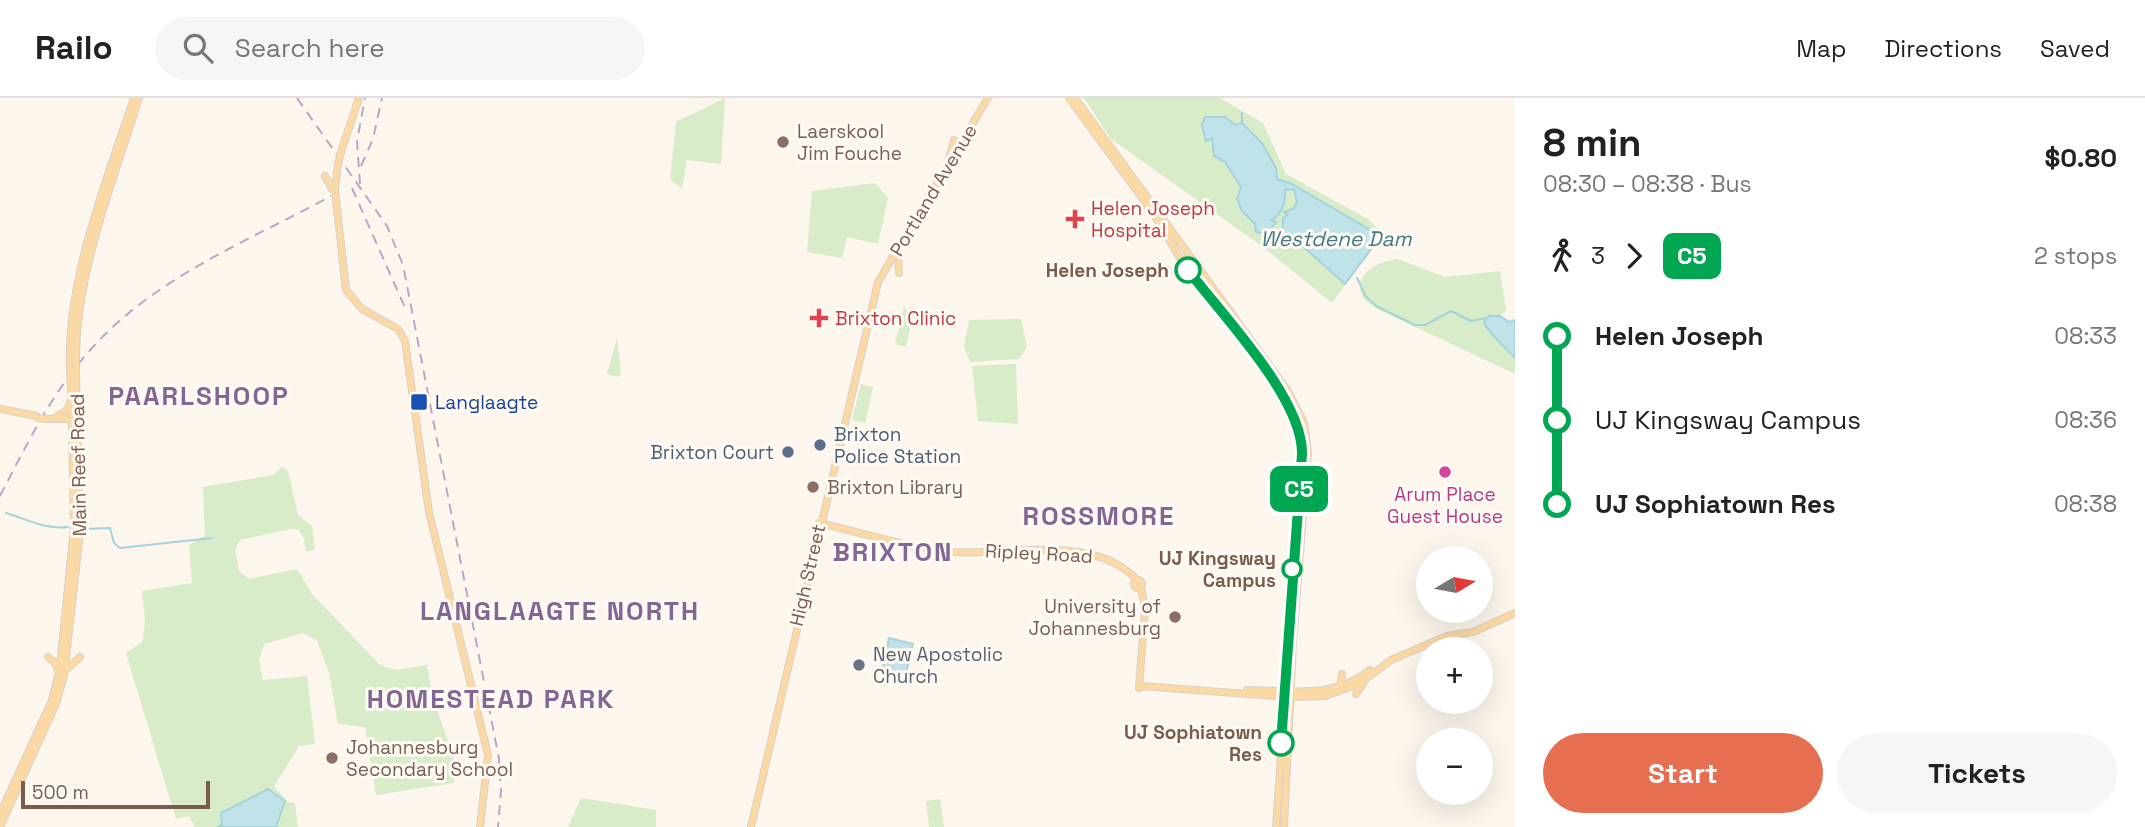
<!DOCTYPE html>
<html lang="en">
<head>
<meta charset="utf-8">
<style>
	body { margin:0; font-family:"Space Grotesk",sans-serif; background:#f6f6f6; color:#222; height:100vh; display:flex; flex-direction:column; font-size:26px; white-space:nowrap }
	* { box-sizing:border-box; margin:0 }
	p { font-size:23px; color:#767676 }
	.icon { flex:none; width:38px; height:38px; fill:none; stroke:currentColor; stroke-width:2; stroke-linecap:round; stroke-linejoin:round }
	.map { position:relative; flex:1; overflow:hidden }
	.sheet { display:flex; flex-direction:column; background:#fff; width:630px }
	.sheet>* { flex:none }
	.badge { padding:0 14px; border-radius:10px; font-size:24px; line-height:46px }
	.needle { width:46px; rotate:80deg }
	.buttons { position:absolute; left:1416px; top:448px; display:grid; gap:14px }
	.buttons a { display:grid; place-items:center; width:77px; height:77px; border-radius:50%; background:#fff; box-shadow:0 7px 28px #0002; font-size:35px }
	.scale { position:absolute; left:21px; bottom:18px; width:189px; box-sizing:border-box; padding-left:7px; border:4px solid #7a5c4d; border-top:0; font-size:19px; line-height:24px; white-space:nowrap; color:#7a5c4d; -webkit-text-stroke:5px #fffaf3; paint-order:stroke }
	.map>.badge { position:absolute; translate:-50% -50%; box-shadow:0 0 0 4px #fff }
	.legs { display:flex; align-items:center; gap:10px; height:77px; padding:0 28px; font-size:23px }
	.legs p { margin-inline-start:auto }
	.headline { display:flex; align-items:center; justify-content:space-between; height:119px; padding:0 28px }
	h1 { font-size:38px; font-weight:700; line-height:52px }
	.button { display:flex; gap:14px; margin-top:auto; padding:14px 28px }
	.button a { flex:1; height:80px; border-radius:42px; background:#e76f51; color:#fff; font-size:28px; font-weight:700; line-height:80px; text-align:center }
	.button a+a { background:#f6f6f6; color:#222 }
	ul { padding:0 28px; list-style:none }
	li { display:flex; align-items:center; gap:24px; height:84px; font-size:26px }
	li i { display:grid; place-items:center; width:10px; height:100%; margin:0 9px; background:currentColor }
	li i::after { content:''; width:18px; height:18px; margin:-9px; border:5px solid; border-radius:50%; background:#fff }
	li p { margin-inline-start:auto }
	li:first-child i { background:linear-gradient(#0000 50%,currentColor 0) }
	li:last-child i { background:linear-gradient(currentColor 50%,#0000 0) }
	header { display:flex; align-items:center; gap:42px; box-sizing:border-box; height:98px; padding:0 35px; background:#fff; border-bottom:2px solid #e0e0e0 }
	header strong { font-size:33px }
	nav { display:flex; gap:38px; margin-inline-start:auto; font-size:24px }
	.search { width:490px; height:63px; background:#f6f6f6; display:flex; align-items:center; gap:18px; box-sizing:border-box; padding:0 24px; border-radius:38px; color:#767676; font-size:26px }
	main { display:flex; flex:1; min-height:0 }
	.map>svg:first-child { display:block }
</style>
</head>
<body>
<header>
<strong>Railo</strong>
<div class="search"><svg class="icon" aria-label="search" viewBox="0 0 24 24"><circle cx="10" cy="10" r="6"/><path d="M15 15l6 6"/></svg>Search here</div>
<nav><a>Map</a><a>Directions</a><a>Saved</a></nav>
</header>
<main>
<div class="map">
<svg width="1515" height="729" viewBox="0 0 1515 729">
	<rect width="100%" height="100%" fill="#fdf6ec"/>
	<path fill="#d8ecc9" d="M 725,0 L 721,66 L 687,62 L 682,91 L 670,81 L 676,24 Z
		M 1084,0 L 1220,0 L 1263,25 L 1286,76 L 1368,121 L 1378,131 L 1378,142 L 1332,205 L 1263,149 L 1111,41 Z
		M 875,85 L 888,100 L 878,146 L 847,139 L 842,160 L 807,154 L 812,93 Z
		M 1398,161 L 1445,179 L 1500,173 L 1506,212 L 1500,218 L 1489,218 L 1497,239 L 1515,260 L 1515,276 L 1377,211 C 1372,207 1363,202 1361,195 C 1354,174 1383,162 1398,161 Z
		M 904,209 L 912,222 L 906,249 L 895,246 Z
		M 1021,221 L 1027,249 L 1019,261 L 970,264 L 964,248 L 969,222 Z
		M 617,240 L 621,277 L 618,279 L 607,276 Z
		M 1016,266 L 1018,326 L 978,323 L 972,268 Z
		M 861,286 L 873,289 L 865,325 L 852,322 Z
		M 282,369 L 288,373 L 298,417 L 312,428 L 315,451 L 306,454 L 304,441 L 299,432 L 290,431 L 240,442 L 235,452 L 239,473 L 249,481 L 297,471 L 312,496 L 380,567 L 396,572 L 427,567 L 433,600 L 456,665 L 454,685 L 376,697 L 365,629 L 338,626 L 329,575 L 317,542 L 303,535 L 264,546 L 259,562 L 263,582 L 307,578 L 315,646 L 299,648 L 274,688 L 287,703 L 295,706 L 298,729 L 195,729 L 189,718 L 176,721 L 126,555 L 142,544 L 145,524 L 142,493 L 192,485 L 189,447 L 205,438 L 203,389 L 273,377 Z
		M 581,700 L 656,712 L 656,729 L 568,729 Z
		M 940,701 L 944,729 L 929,729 L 926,703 Z"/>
	<path fill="#bfe3e8" stroke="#a5d3da" stroke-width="2" fill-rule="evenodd" d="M 1205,19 L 1225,19 L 1235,27 L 1242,25 L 1262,45 L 1276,70 L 1277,81 L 1290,85 L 1377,136 L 1378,142 L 1345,186 L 1288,135 L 1278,139 L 1256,134 L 1255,126 L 1242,113 L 1237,101 L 1241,89 L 1225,64 L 1214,58 L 1212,40 L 1206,43 L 1202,27 ZM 1294,91 L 1297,104 L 1294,110 L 1284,114 L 1287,117 L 1283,120 L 1283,130 L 1276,135 L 1272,129 L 1276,124 L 1271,122 C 1282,117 1286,104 1285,92 Z
		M 1489,218 L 1500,218 L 1509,224 L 1515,222 L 1515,260 C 1507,251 1486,233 1484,224 Z
		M 889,540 L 913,546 L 905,579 L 882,574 Z
		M 268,691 L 285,703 L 276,729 L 217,729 L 222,727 L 221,715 Z"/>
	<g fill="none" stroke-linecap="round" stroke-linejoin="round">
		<path stroke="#a5d3da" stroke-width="2" d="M 1242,25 L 1242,15
			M 1357,180 L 1366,199 L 1378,209 L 1415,227 L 1425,227 L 1451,213 L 1471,223 L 1486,220
			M 6,415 C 26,421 47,432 68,429
			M 86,431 L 110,430 L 114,445 L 120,450 L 212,440"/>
		<g stroke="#dad1cd" stroke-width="8">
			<path id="major" d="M 1069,0 C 1097,39 1127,78 1154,117 C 1166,135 1175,154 1188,172 C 1222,218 1303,298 1302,356 L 1276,729
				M 1075,0 L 1288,293 L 1304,325 L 1308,354 L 1293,545 L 1284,729
				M 341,54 L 359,0
				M 949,61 L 954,42
				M 338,66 L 335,92 L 346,192 L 362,211 L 398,231 L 405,243 L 429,414 L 488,657 L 480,729
				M 325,78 L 332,91
				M 898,154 L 899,175
				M 76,265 C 75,175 113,85 139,0
				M 70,272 C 66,184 106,83 134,0
				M 0,311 L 37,318
				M 56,319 L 66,313 L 71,303
				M 46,321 L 75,321
				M 819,425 C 859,434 900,447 940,453 C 1000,461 1091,432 1137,482
				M1134 486a4 4 0 1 1 8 0a4 4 0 1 1-8 0Z
				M 48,559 L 55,565 L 58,572
				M 66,572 L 80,559
				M 1141,588 L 1288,599 L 1325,598 L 1359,586 L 1391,562 L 1447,538 L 1473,534 L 1515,515
				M 1139,590 L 1145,511 L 1141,489
				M 1340,590 L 1342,576
				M 1247,592 C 1292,592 1332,602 1370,572
				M 1356,596 L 1363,586
				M 0,716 L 52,602 L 60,569 L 74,429 L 71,287
				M 0,729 L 56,606 L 64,578 L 80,435 L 76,278
				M 751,729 L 878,184 L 988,0"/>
		</g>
		<use href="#major" stroke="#fbd9a5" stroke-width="6"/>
		<path stroke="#b9a8c9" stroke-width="2" stroke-dasharray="10 7" stroke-linecap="butt" d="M 297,0 L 387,128 L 403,167 L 499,661 L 501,693 L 498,729
			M 361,68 L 373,41 L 382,0
			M 360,86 L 357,43 L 365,0
			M 352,90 L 406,212
			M 0,398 C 27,346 53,292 93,249 C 156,179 250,142 331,98"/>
		<g stroke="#dad1cd" stroke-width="8" stroke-linecap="butt">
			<path id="major-bridge" d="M 338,66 L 341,54
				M 76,265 L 76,278
				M 70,272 L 71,287
				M 37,320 L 46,321"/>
		</g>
		<use href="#major-bridge" stroke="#fbd9a5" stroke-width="6"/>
	</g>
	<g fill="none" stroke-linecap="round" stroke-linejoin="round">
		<g stroke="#fff" stroke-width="16">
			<path id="line-1" d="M 1188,172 C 1222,217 1303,300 1302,356 L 1281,645"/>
		</g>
		<use href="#line-1" stroke="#00a651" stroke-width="10"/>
	</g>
	<g fill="#8d6e63" stroke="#fffaf3" stroke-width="2.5">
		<circle cx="783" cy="44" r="7"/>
		<circle cx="813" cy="389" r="7"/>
		<circle cx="1175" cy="519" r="7"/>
		<circle cx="332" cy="660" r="7"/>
	</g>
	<g fill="#e0444e" stroke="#fffaf3" stroke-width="2.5">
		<path d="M1071.5 110.5h7v7h7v7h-7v7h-7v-7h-7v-7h7z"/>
		<path d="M815.5 209.5h7v7h7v7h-7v7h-7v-7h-7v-7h7z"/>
	</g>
	<g fill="#fff" stroke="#00a651" stroke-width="3.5">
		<circle cx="1188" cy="172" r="12"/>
		<circle cx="1292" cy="471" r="9"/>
		<circle cx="1281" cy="645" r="12"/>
	</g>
	<rect fill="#1a4fb4" stroke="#fffaf3" stroke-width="2.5" x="410" y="295" width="18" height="18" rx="3.5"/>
	<g fill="#5c6f8a" stroke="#fffaf3" stroke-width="2.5">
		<circle cx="820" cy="347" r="7"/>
		<circle cx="788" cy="354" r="7"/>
	</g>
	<circle fill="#d1479c" stroke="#fffaf3" stroke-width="2.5" cx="1445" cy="374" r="7"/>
	<circle fill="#6b7280" stroke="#fffaf3" stroke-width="2.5" cx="859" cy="567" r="7"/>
	<g text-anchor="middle" stroke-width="6" stroke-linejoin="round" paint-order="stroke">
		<g font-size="19" fill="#785e54" stroke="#fffaf3" text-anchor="start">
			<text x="797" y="40">Laerskool<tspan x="797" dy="22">Jim Fouche</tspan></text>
			<text x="827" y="396">Brixton Library</text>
			<text x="1161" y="515" text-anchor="end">University of<tspan x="1161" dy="22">Johannesburg</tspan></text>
			<text x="346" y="656">Johannesburg<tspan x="346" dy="22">Secondary School</tspan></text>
		</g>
		<g font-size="19" fill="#7a5c4d" stroke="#fffaf3">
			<text transform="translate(933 92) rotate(-59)" y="7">Portland Avenue</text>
			<text transform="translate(78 367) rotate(-91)" y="7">Main Reef Road</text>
			<text transform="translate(1039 455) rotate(3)" y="7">Ripley Road</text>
			<text transform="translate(807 477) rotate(-77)" y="7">High Street</text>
		</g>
		<g font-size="19" fill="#be3a42" stroke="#fffaf3" text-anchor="start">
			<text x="1091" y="117">Helen Joseph<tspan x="1091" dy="22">Hospital</tspan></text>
			<text x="835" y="227">Brixton Clinic</text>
		</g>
		<g font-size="19" font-weight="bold" fill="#7a5c4d" stroke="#fffaf3" text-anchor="end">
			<text x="1169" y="179">Helen Joseph</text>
			<text x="1276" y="467">UJ Kingsway<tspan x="1276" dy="22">Campus</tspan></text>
			<text x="1262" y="641">UJ Sophiatown<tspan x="1262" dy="22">Res</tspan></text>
		</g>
		<g font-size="19" fill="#164399" stroke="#fffaf3" text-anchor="start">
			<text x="435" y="311">Langlaagte</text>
		</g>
		<g font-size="19" fill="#4e5e75" stroke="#fffaf3" text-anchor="start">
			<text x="834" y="343">Brixton<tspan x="834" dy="22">Police Station</tspan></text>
			<text x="774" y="361" text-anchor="end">Brixton Court</text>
		</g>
		<g font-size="19" fill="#b23c85" stroke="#fffaf3">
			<text x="1445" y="403">Arum Place<tspan x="1445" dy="22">Guest House</tspan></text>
		</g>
		<g font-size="19" fill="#5b616d" stroke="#fffaf3" text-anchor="start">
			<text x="873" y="563">New Apostolic<tspan x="873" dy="22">Church</tspan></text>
		</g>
		<g font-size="21" font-style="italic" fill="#437c86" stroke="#fffaf3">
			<text x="1336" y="148">Westdene Dam</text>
		</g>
		<g font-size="26" font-weight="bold" letter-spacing="2" fill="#846695" stroke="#fffaf3">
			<text x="199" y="307">PAARLSHOOP</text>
			<text x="1099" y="427">ROSSMORE</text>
			<text x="893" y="463">BRIXTON</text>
			<text x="560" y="522">LANGLAAGTE NORTH</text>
			<text x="491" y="610">HOMESTEAD PARK</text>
		</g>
	</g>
</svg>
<div class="buttons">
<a><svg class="needle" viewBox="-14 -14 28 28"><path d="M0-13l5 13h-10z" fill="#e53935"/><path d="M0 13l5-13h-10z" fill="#767676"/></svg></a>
<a>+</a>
<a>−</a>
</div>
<div class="scale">500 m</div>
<b class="badge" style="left:1299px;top:391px;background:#00a651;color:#fff">C5</b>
</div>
<section class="sheet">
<div class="headline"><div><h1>8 min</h1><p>08:30 – 08:38 · Bus</p></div><b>$0.80</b></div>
<div class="legs"><svg class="icon" aria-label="walk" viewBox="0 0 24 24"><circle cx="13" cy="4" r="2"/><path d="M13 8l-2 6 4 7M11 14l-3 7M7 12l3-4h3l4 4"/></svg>3<svg class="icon" aria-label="forward" viewBox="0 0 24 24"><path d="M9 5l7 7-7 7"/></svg><b class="badge" style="background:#00a651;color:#fff">C5</b><p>2 stops</p></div>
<ul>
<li><i style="color:#00a651"></i><b>Helen Joseph</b><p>08:33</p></li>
<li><i style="color:#00a651"></i><span>UJ Kingsway Campus</span><p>08:36</p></li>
<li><i style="color:#00a651"></i><b>UJ Sophiatown Res</b><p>08:38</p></li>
</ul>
<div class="button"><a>Start</a><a>Tickets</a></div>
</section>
</main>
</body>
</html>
